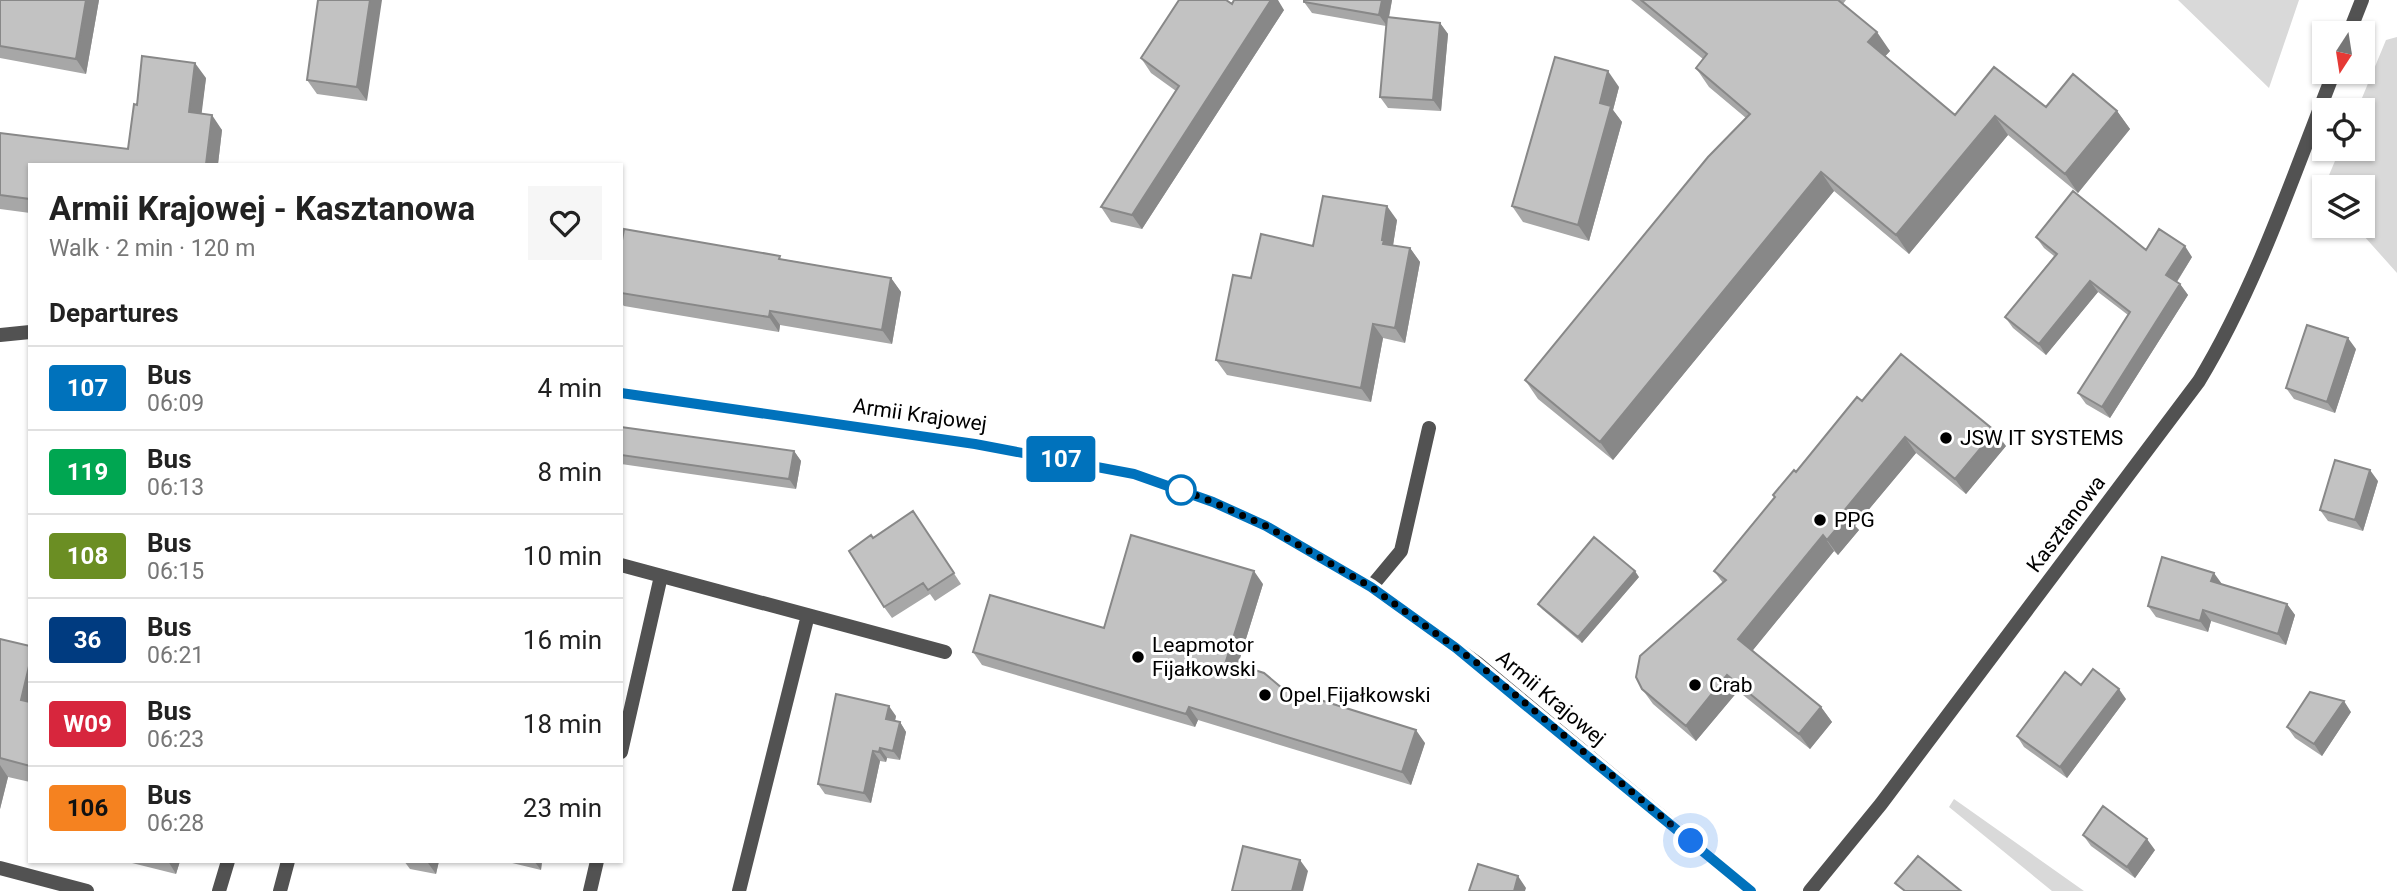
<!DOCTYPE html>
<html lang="en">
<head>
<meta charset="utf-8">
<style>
	body { margin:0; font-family:Roboto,sans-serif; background:#f6f6f6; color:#222; height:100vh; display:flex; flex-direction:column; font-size:26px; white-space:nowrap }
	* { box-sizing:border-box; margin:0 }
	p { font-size:23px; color:#767676 }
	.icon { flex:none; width:38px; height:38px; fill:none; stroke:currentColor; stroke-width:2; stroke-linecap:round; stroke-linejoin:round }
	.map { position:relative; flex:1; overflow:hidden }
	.panel { position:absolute; left:28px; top:163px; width:595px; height:700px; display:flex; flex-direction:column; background:#fff; border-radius:0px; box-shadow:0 2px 5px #0004 }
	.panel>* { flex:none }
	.badge { padding:0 14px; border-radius:5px; font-size:24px; line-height:46px }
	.needle { width:46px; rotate:192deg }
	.tools { position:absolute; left:2312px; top:21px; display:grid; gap:14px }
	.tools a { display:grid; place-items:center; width:63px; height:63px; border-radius:0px; background:#fff; box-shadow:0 2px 5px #0004; font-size:35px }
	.you { position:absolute; width:35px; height:35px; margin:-18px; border:5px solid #fff; border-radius:50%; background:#1a73e8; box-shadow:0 0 0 10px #1a73e833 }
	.map>.badge { position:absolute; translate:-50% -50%; box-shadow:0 0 0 4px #fff }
	h2 { padding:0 21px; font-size:26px; line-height:63px }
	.round { display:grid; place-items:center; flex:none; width:74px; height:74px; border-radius:0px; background:#f6f6f6 }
	.head { display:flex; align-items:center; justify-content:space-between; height:119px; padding:0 21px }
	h1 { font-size:33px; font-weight:700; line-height:52px }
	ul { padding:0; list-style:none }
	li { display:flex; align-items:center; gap:21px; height:84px; padding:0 21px; border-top:2px solid #e0e0e0 }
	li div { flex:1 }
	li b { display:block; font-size:26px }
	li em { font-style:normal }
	li .badge { min-width:77px; font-weight:700; text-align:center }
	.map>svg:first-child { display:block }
</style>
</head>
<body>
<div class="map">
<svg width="2397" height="891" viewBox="0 0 2397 891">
	<rect width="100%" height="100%" fill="#fff"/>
	<path fill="#d9d9d9" d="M 2178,0 L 2299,0 L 2269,88 Z
		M 2397,37 L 2397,273 L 2355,226 L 2362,226 L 2362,187 L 2324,187 L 2340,149 L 2362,149 L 2362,110 L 2357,110 L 2386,40 Z
		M 1954,799 L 2084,891 L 2052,891 L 1949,807 Z"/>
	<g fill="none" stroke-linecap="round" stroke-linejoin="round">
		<path stroke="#525252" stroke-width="14" d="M 621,565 L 945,652
			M 1371,587 L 1401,551 L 1429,428
			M 621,752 L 661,576
			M 0,868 L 87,891
			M 219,891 L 228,861
			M 280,891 L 288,861
			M 590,891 L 597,861
			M 739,891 L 808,615"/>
		<path stroke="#525252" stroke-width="14" d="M 2349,33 L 2362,0
			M 0,335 L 30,332
			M 621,393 L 975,444 L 1134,474 L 1213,502 L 1266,526 L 1371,587 L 1477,663 L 1751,891
			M 1810,891 L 1881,804 L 2199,381 C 2257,285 2293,176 2334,72"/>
	</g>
	<path fill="#a7a7a7" d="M 0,0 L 99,0 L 86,74 L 0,58 Z
		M 318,0 L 367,101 L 317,94 L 307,80 Z
		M 1304,0 L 1392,0 L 1389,18 L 1440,23 L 1448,34 L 1441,111 L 1388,108 L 1380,97 L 1386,26 L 1312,13 L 1304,2 Z
		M 1631,0 L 1846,0 L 1843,4 L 1890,51 L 1885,56 L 1955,115 L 2046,107 L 2117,111 L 2130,129 L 2078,193 L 2008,135 L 1909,254 L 1834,191 L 1613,460 L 1538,399 L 1525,380 L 1746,118 L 1709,87 L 1696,68 L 1703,59 Z
		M 1232,4 L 1284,10 L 1142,229 L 1111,222 L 1101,207 L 1176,91 L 1151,73 L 1141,58 Z
		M 206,78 L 201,113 L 222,130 L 218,164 L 30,164 L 30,213 L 0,209 L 0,133 L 128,149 L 137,105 Z
		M 1619,87 L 1613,110 L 1622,122 L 1589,241 L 1523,222 L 1512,206 Z
		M 1397,220 L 1393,245 L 1410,248 L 1420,262 L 1405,343 L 1383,338 L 1371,402 L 1227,375 L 1216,360 L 1251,278 L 1313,246 Z
		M 2036,237 L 2192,257 L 2177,282 L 2180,284 L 2188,295 L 2110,418 L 2086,404 L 2078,393 L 2128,315 L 2098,292 L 2046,355 L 2013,328 L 2005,317 L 2054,256 L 2044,248 Z
		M 621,246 L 782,259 L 891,278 L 901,292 L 892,344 L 780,325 L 779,332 L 624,306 L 621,303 Z
		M 2356,349 L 2335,413 L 2294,399 L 2286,388 Z
		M 1862,401 L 2006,446 L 1966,494 L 1916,453 L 1855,526 L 1859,530 L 1838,555 L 1834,551 L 1752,651 L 1821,707 L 1832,722 L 1810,749 L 1738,691 L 1696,741 L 1653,704 L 1642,689 L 1723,583 L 1714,571 L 1775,497 L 1773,495 Z
		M 621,427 L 794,451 L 801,461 L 796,489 L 621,464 Z
		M 2378,481 L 2363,531 L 2328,521 L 2320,510 Z
		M 913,511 L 961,584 L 935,601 L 930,594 L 892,618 L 884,607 L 873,538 Z
		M 1639,577 L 1582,643 L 1542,609 L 1538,604 Z
		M 1263,584 L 1238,665 L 1282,688 L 1425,743 L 1411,785 L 1198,720 L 1195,727 L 982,665 L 973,652 L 1104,628 Z
		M 2222,584 L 2287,604 L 2295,615 L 2286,645 L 2211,621 L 2208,632 L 2156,617 L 2148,606 Z
		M 0,639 L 30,646 L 30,782 L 8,777 L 0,809 Z
		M 2126,699 L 2067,778 L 2024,747 L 2017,736 Z
		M 2351,712 L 2322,756 L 2295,738 L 2287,727 Z
		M 896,716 L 895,721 L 900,722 L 906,732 L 900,760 L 887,758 L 886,762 L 880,761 L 871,803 L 825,794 L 818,784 Z
		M 2083,835 L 2155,850 L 2135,878 L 2091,846 Z
		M 124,861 L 180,861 L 176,874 Z
		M 404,861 L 439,861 L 436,874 L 410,869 Z
		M 504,861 L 542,861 L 541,870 Z"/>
	<path fill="#888" d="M 86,0 L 99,0 L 86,74 L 76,59 Z
		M 370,0 L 382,0 L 367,101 L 357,87 Z
		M 1271,0 L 1278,0 L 1284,10 L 1142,229 L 1132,215 Z
		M 1382,0 L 1392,0 L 1387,26 L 1379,15 Z
		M 1440,23 L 1448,34 L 1441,111 L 1433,100 Z
		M 1877,32 L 1890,51 L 1881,61 L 1868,42 Z
		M 195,63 L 206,78 L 200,127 L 189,112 Z
		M 1608,71 L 1619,87 L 1613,110 L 1622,122 L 1589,241 L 1578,225 L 1600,103 Z
		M 2117,111 L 2130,129 L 2078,193 L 2065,174 Z
		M 212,115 L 222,130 L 218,164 L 206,164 Z
		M 1995,116 L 2008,135 L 1909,254 L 1896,235 Z
		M 1821,172 L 1834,191 L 1613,460 L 1600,442 Z
		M 1387,206 L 1397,220 L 1392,252 L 1383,244 L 1382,240 Z
		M 2185,246 L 2192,257 L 2174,286 L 2166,275 Z
		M 1410,248 L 1420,262 L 1405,343 L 1395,328 Z
		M 891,278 L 901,292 L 892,344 L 882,330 Z
		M 2090,281 L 2098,292 L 2046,355 L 2039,344 Z
		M 2180,284 L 2188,295 L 2110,418 L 2102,407 Z
		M 770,311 L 780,325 L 779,332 L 769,317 Z
		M 1373,324 L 1383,338 L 1371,402 L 1361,388 Z
		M 2348,338 L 2356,349 L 2335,413 L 2327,402 Z
		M 1995,431 L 2006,446 L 1966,494 L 1955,479 Z
		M 1905,437 L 1916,453 L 1855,526 L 1859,530 L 1838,555 L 1827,540 L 1843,512 Z
		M 794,451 L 801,461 L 796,489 L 789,479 Z
		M 2370,470 L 2378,481 L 2363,531 L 2355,520 Z
		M 1823,535 L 1834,551 L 1749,655 L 1738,639 Z
		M 1254,571 L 1263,584 L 1235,674 L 1226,661 Z
		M 1635,571 L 1639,577 L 1582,643 L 1578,637 Z
		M 2214,573 L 2222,584 L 2211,581 Z
		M 2287,604 L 2295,615 L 2286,645 L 2278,634 Z
		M 2203,610 L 2211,621 L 2208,632 L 2200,621 Z
		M 30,662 L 30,712 L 21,700 Z
		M 1727,675 L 1738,691 L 1696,741 L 1686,726 Z
		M 2119,689 L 2126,699 L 2067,778 L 2060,767 Z
		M 2344,701 L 2351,712 L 2322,756 L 2314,744 Z
		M 889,706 L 896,716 L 893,729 L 886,719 Z
		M 1189,707 L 1198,720 L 1195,727 L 1186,714 Z
		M 1821,707 L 1832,722 L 1810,749 L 1799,734 Z
		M 900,722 L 906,732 L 900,760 L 893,751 Z
		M 1416,730 L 1425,743 L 1411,785 L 1402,772 Z
		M 880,748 L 887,758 L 886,762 L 879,752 Z
		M 873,751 L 880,761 L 871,803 L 864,793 Z
		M 0,765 L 8,777 L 0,809 Z
		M 2147,839 L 2155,850 L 2135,878 L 2127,867 Z
		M 1300,860 L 1308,871 L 1303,891 L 1292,891 Z
		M 168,861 L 180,861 L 176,874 Z
		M 429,861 L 439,861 L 436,874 L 428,863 Z
		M 534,861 L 542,861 L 541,870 Z
		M 1518,876 L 1526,888 L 1525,891 L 1514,891 Z"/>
	<path fill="#c2c2c2" stroke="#888" stroke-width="2" d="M 0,0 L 86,0 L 76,59 L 0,46 Z
		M 318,0 L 370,0 L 357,87 L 307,80 Z
		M 1179,0 L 1226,0 L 1232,4 L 1234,0 L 1271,0 L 1132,215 L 1101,207 L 1179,86 L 1141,58 Z
		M 1304,0 L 1382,0 L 1379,15 L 1304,2 Z
		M 1641,0 L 1838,0 L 1877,32 L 1868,42 L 1955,115 L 1994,67 L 2046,107 L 2073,74 L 2117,111 L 2065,174 L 1995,116 L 1896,235 L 1821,172 L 1600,442 L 1525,380 L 1708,157 L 1750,114 L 1696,68 L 1707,54 Z
		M 1387,17 L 1440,23 L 1433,100 L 1380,97 Z
		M 142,56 L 195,63 L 189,112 L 212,115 L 206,164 L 30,164 L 30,199 L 0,195 L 0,133 L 128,149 L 134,104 L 137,105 Z
		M 1555,57 L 1608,71 L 1600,103 L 1611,106 L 1578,225 L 1512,206 Z
		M 2073,191 L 2146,250 L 2159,229 L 2185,246 L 2166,275 L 2180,284 L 2102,407 L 2078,393 L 2130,312 L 2090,281 L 2039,344 L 2005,317 L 2057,254 L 2036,237 Z
		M 1323,196 L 1387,206 L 1382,240 L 1384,240 L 1383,244 L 1410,248 L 1395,328 L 1373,324 L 1361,388 L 1216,360 L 1233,275 L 1251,278 L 1261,234 L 1313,246 Z
		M 624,229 L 780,256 L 779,259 L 891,278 L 882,330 L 770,311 L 769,317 L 621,293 L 621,246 Z
		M 2307,325 L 2348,338 L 2327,402 L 2286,388 Z
		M 1901,354 L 1995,431 L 1955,479 L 1905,437 L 1843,512 L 1848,515 L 1827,540 L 1823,535 L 1738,639 L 1821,707 L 1799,734 L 1727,675 L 1686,726 L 1642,689 L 1636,677 L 1640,656 L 1726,580 L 1714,571 L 1775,497 L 1773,495 L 1794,470 L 1796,472 L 1857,397 L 1862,401 Z
		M 621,427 L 794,451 L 789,479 L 621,455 Z
		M 2335,460 L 2370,470 L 2355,520 L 2320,510 Z
		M 913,511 L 954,573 L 928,590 L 923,583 L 884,607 L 849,551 L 871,535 L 873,538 Z
		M 1131,535 L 1254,571 L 1226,661 L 1264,673 L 1282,688 L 1416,730 L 1402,772 L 1189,707 L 1186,714 L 973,652 L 990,595 L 1104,628 Z
		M 1594,537 L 1635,571 L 1578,637 L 1538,604 Z
		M 2162,557 L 2214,573 L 2211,581 L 2287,604 L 2278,634 L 2203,610 L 2200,621 L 2148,606 Z
		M 0,639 L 30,646 L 30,662 L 21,700 L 30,702 L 30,766 L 0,758 Z
		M 2093,669 L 2119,689 L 2060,767 L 2017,736 L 2065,672 L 2081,685 Z
		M 2310,692 L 2344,701 L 2314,744 L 2287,727 Z
		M 836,694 L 889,706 L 886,719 L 900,722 L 893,751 L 880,748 L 879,752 L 873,751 L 864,793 L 818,784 Z
		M 2103,806 L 2147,839 L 2127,867 L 2083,835 Z
		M 1243,846 L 1300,860 L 1292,891 L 1232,891 Z
		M 1918,856 L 1961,891 L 1905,891 L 1895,883 Z
		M 1478,864 L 1518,876 L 1514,891 L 1469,891 Z"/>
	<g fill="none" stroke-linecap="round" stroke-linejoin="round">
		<g stroke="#fff" stroke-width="16">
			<path id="line" d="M 621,393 L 975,444 L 1134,474 L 1213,502 L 1266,526 L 1371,587 L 1456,648 L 1751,891"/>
		</g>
		<use href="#line" stroke="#0072bc" stroke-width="10"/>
		<path stroke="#000" stroke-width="7" stroke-dasharray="0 12.6" d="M 1181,490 L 1171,486 L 1213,502 L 1266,526 L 1371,587 L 1477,663 L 1691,841"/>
	</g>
	<g fill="#000" stroke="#fff" stroke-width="2.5">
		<circle cx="1946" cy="438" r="7"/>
		<circle cx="1820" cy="520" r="7"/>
		<circle cx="1138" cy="657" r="7"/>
		<circle cx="1695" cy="685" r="7"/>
		<circle cx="1265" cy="695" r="7"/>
	</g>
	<circle fill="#fff" stroke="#0072bc" stroke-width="3.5" cx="1181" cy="490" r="14"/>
	<g text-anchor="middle" stroke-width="6" stroke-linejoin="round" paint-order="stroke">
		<g font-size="21" fill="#000" stroke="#fff">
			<text transform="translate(920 415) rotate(8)" y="7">Armii Krajowej</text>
			<text transform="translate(2066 524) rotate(-53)" y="7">Kasztanowa</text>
			<text transform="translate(1551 698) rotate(40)" y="7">Armii Krajowej</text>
		</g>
		<g font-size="21" fill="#000" stroke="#fff" text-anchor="start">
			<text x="1960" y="445">JSW IT SYSTEMS</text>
			<text x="1834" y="527">PPG</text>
			<text x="1152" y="652">Leapmotor<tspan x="1152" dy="24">Fijałkowski</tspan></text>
			<text x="1709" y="692">Crab</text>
			<text x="1279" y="702">Opel Fijałkowski</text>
		</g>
	</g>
</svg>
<div class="tools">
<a><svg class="needle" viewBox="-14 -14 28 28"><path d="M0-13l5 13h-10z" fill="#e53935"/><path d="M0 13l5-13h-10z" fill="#767676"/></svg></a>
<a><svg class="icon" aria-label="locate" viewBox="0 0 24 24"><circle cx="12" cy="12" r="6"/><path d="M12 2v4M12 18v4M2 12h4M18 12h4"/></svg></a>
<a><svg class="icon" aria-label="layers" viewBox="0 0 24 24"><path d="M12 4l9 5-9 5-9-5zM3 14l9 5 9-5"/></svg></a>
</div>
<div class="you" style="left:1691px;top:841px"></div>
<b class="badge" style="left:1061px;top:459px;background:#0072bc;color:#fff">107</b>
<section class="panel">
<div class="head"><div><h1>Armii Krajowej - Kasztanowa</h1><p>Walk · 2 min · 120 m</p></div><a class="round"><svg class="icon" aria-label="heart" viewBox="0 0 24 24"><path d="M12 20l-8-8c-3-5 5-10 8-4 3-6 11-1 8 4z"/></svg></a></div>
<h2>Departures</h2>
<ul>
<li><span class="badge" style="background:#0072bc;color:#fff">107</span><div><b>Bus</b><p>06:09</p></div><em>4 min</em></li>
<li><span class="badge" style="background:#00a651;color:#fff">119</span><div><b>Bus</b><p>06:13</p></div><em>8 min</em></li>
<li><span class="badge" style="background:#6b8e23;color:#fff">108</span><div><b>Bus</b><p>06:15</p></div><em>10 min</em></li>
<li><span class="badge" style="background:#003b80;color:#fff">36</span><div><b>Bus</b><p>06:21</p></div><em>16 min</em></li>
<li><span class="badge" style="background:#d7263d;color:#fff">W09</span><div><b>Bus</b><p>06:23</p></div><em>18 min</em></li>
<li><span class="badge" style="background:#f58220;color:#111">106</span><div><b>Bus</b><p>06:28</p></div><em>23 min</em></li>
</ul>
</section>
</div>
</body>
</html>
